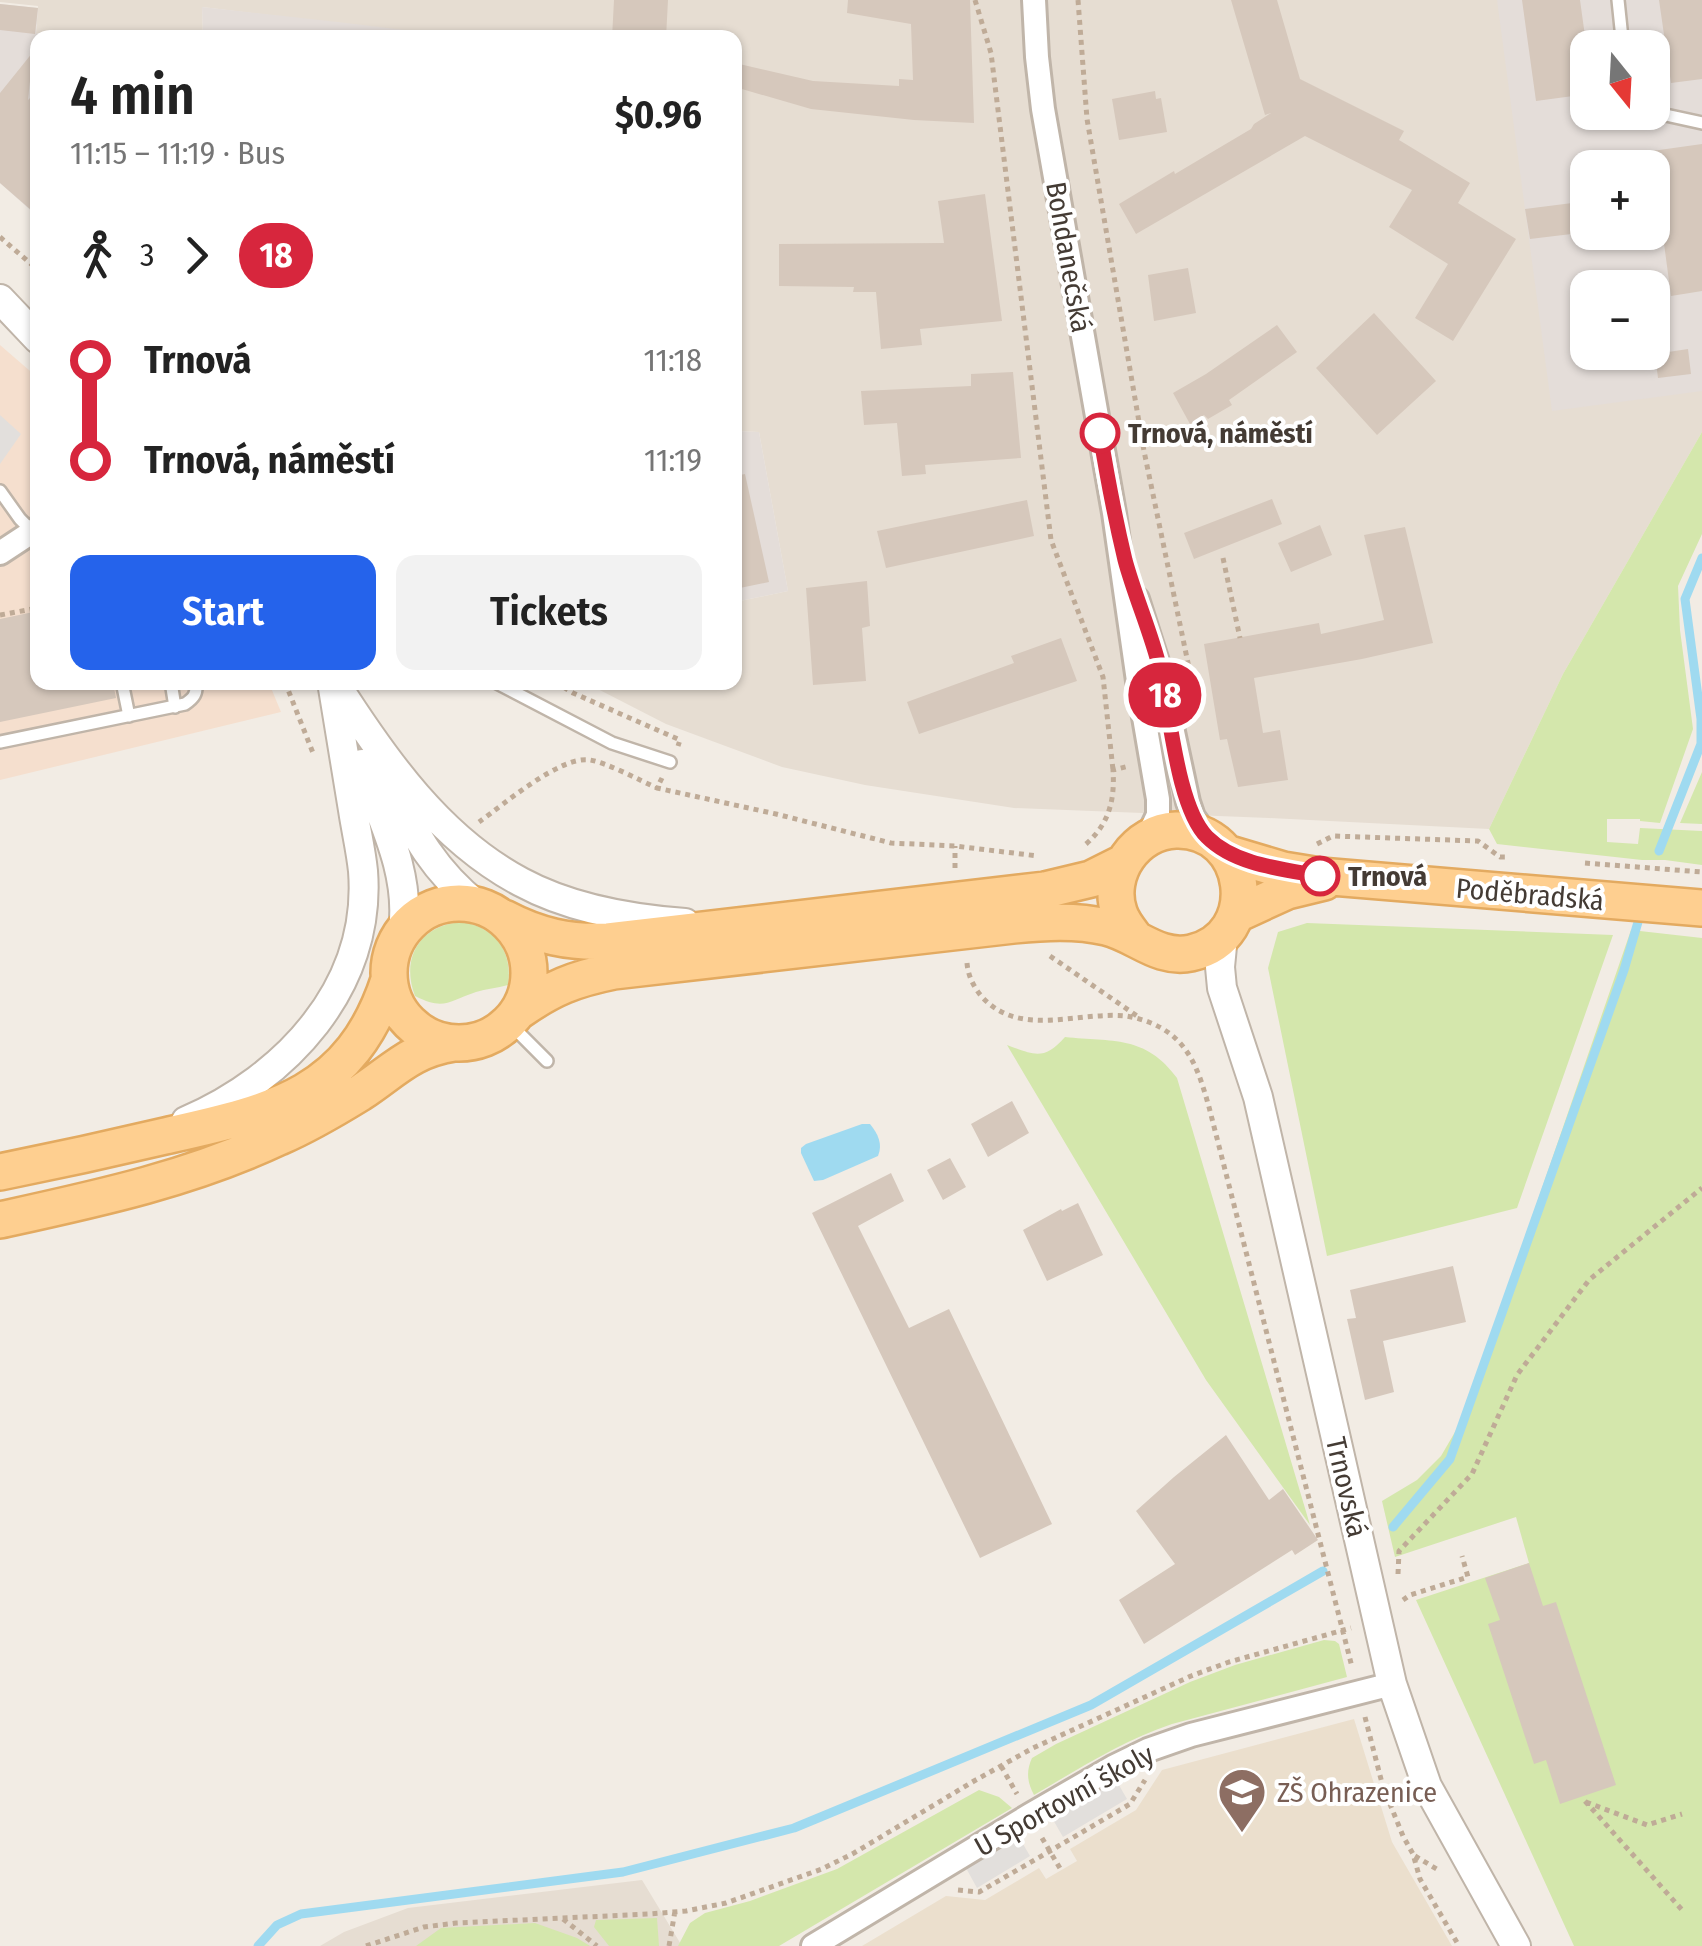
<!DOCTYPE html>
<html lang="en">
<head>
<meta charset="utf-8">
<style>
	body { margin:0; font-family:"Fira Sans Condensed",sans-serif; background:#f2f2f2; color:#222; height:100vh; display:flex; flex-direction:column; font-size:38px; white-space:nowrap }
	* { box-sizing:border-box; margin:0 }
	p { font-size:32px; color:#767676 }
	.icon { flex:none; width:55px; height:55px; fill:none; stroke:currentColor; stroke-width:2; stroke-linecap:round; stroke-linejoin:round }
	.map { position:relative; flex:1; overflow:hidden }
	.side { position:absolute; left:30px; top:30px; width:712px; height:660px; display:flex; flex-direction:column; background:#fff; border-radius:20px; box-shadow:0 2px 8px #0004 }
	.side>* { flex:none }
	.badge { padding:0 20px; border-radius:32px; font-size:35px; line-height:65px }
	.needle { width:65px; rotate:162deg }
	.buttons { position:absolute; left:1570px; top:30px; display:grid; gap:20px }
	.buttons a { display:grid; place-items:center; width:100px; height:100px; border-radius:20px; background:#fff; box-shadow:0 2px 8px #0004; font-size:50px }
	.map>.badge { position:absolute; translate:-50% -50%; box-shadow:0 0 0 5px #fff }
	.legs { display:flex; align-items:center; gap:15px; height:110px; padding:0 40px; font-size:32px }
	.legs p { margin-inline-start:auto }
	.head { display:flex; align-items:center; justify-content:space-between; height:170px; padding:0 40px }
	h1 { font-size:55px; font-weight:600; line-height:75px }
	.action { display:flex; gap:20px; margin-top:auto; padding:20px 40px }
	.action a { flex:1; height:115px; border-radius:20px; background:#2563eb; color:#fff; font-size:40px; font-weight:600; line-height:115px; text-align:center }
	.action a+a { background:#f2f2f2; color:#222 }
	ul { padding:0 40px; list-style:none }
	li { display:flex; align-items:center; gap:35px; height:100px; font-size:38px }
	li i { display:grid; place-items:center; width:15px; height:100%; margin:0 12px; background:currentColor }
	li i::after { content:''; width:25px; height:25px; margin:-12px; border:8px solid; border-radius:50%; background:#fff }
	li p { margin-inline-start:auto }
	li:first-child i { background:linear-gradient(#0000 50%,currentColor 0) }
	li:last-child i { background:linear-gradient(currentColor 50%,#0000 0) }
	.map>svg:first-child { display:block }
</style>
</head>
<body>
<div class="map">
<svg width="1702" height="1946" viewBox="0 0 1702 1946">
	<rect width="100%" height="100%" fill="#f2ece4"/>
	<path fill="#e6ddd2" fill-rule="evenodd" d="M 0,0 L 1702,0 L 1702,432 L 1563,674 L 1489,829 L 1269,818 L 1014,808 L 865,785 L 782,767 L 666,724 L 586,683 L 735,682 L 735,602 L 788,591 L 759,432 L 735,431 L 735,38 L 461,38 L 202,7 L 203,37 L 75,38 L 36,33 L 38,6 L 0,2 ZM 1588,48 L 1652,48 L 1652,112 L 1588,112 ZM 1588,168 L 1652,168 L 1652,232 L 1588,232 ZM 1588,288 L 1652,288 L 1652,352 L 1588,352 Z
		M 642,1880 L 682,1946 L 320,1946 L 344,1932 L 408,1908 Z"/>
	<path fill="#f5dfce" d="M 0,345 L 37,377 L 38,682 L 269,683 L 281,712 L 0,780 Z"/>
	<path fill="#e4ddd9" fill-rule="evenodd" d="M 1497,0 L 1702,0 L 1702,391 L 1552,411 ZM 1588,48 L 1652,48 L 1652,112 L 1588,112 ZM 1588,168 L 1652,168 L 1652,232 L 1588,232 ZM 1588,288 L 1652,288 L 1652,352 L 1588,352 Z
		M 0,4 L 38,8 L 36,33 L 75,37 L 38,38 L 37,216 L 0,183 Z
		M 202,7 L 338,22 L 462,37 L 203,37 Z
		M 735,431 L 759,432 L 788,591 L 735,602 Z"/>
	<path fill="#ebdfcd" d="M 1354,1719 L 1392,1842 L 1452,1946 L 862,1946 L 946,1896 L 985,1900 L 1039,1868 L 1046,1879 L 1077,1861 L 1070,1849 L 1136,1810 L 1162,1770 Z"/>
	<path fill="#d4e7ac" d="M 1702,432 L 1702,534 L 1678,586 L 1680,630 L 1693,729 L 1660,823 L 1640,821 L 1640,819 L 1607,819 L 1607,842 L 1638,844 L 1640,828 L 1702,831 L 1702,865 L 1665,860 L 1642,860 L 1497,844 L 1489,829 L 1563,674 Z
		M 1702,772 L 1702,824 L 1680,823 Z
		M 463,922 C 496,928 513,952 508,985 C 497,988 486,989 476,992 C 448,1001 445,1011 415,996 C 400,957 421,924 463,922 Z
		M 1307,923 L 1613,935 L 1517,1208 L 1327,1256 L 1268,968 L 1278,932 Z
		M 1631,930 L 1702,938 L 1702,1946 L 1574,1946 L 1416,1600 L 1529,1563 L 1516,1517 L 1395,1557 L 1382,1501 L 1417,1480 L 1441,1456 L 1462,1420 Z
		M 1065,1037 C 1112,1042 1146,1035 1177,1078 L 1310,1525 L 1206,1380 L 1007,1045 C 1034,1055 1044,1061 1065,1037 Z
		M 1324,1640 L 1335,1641 L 1339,1644 L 1347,1677 L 1172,1724 C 1122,1741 1080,1768 1034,1795 C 1027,1782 1026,1771 1032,1758 L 1056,1744 L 1190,1682 L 1235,1665 Z
		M 979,1790 L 999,1797 L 1012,1808 L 779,1946 L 678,1946 L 690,1923 L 705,1913 L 750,1901 L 837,1869 Z
		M 657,1918 L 659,1946 L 609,1946 L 594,1927 L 596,1920 Z
		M 535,1923 L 577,1938 L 590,1946 L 416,1946 L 441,1928 Z"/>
	<path fill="#e2dfdc" d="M 0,415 L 21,434 L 0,464 Z
		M 1116,1780 L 1127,1799 L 1063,1837 L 1052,1818 Z
		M 1019,1837 L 1030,1856 L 977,1888 L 966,1868 Z"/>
	<path fill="#9fdaf0" d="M 862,1124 L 870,1124 C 878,1134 883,1144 878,1156 L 823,1180 L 814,1181 L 801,1153 L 801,1148 L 806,1144 Z"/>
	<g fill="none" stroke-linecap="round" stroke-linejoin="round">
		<path stroke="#9fdaf0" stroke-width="9" d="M 1659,851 L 1701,744 L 1701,719 L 1685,599 L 1702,558
			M 1393,1527 L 1450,1459 L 1624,970 L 1638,922
			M 258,1946 L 277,1925 L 301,1914 L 623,1872 L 794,1828 L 1091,1705 L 1323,1571"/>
	</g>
	<path fill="#d6c8bc" d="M 614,0 L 668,0 L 666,38 L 612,38 Z
		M 848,0 L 970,0 L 974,123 L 914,120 L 811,109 L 735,87 L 735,63 L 813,81 L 899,86 L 899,79 L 913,80 L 911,24 L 847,13 Z
		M 1231,0 L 1277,0 L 1300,79 L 1404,131 L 1399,140 L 1470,183 L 1458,203 L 1516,239 L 1453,341 L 1415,318 L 1448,264 L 1389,227 L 1412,190 L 1305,136 L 1136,234 L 1119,204 L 1174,171 L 1175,174 L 1251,129 L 1254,124 L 1271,113 L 1265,115 Z
		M 1522,0 L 1580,0 L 1588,58 L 1588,94 L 1536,101 Z
		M 1659,0 L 1702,0 L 1702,79 L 1671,83 Z
		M 0,4 L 38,8 L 35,34 L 0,30 Z
		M 33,52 L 28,100 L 38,90 L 38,216 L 0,183 L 0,93 Z
		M 1155,91 L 1156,99 L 1161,98 L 1167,132 L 1119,140 L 1112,99 Z
		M 1702,144 L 1702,291 L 1671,296 L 1661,221 L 1652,222 L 1652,151 Z
		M 985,194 L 1002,321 L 920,329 L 922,345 L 881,349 L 876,292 L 853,292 L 854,287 L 779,286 L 779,244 L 944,243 L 938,201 Z
		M 1588,201 L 1588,232 L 1530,239 L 1525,209 Z
		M 1188,268 L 1196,313 L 1154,321 L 1148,275 Z
		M 1374,313 L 1436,381 L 1377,435 L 1316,368 Z
		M 1277,325 L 1297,352 L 1229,400 L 1232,405 L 1208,419 L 1204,415 L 1190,424 L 1173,393 L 1206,374 Z
		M 1688,349 L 1691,374 L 1658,378 L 1655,354 Z
		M 1013,372 L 1021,458 L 925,465 L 926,474 L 902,476 L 897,423 L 864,425 L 861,391 L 971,386 L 971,374 Z
		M 745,474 L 769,582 L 735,589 L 735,476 Z
		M 1272,499 L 1282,524 L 1194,559 L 1184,533 Z
		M 1027,500 L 1034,536 L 886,568 L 877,531 Z
		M 1320,525 L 1332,555 L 1291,572 L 1278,543 Z
		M 1405,527 L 1433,643 L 1362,659 L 1254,678 L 1263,733 L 1280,730 L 1288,780 L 1238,787 L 1227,739 L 1220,740 L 1204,644 L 1319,623 L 1321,634 L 1384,620 L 1364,535 Z
		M 867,581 L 870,626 L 862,628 L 866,681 L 813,685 L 806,588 Z
		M 38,611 L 38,682 L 113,682 L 116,698 L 0,722 L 0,619 Z
		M 1061,638 L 1077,681 L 919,734 L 907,702 L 1014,663 L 1011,656 Z
		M 1012,1101 L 1029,1133 L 988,1157 L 971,1124 Z
		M 950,1158 L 966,1187 L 943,1200 L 927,1170 Z
		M 891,1173 L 904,1201 L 858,1226 L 909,1328 L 949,1309 L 1052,1524 L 980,1558 L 812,1213 Z
		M 1078,1203 L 1103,1255 L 1047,1281 L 1023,1230 L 1061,1209 L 1062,1211 Z
		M 1453,1266 L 1466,1322 L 1383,1341 L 1394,1392 L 1365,1400 L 1347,1319 L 1356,1318 L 1350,1290 Z
		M 1226,1435 L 1269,1500 L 1283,1489 L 1318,1540 L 1295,1555 L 1292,1550 L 1144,1644 L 1119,1600 L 1175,1564 L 1136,1511 L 1174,1477 Z
		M 1529,1563 L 1543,1606 L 1556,1602 L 1616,1785 L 1560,1804 L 1546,1760 L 1534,1764 L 1488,1624 L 1500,1620 L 1485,1578 Z"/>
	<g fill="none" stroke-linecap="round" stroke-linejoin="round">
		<g stroke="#c0b5a9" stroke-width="16">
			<path id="service" d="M 1618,0 L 1623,48
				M 1652,112 L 1702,123
				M 0,491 L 20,519 L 35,534
				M 122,682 L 129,716
				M 171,682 L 175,707
				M 495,682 L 612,743 L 670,762
				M 0,742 L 185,704 C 194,698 197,694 196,682
				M 509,1023 L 547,1061"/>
		</g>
		<g stroke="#c0b5a9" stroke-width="28">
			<path id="minor" d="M 1034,0 L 1037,57 L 1043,109 L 1114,513 L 1139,688 L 1158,799 L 1158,815 L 1146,840
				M 0,553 L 38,528
				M 1137,599 L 1160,671 L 1188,802 L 1193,817 L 1208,838
				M 813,1946 L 1030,1815 L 1113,1767 L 1148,1750 L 1191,1735 L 1392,1684"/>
		</g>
		<g stroke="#c0b5a9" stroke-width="32">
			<path id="tertiary" d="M 0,299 L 38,339
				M 337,686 C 385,761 440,839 521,882 C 569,908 631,919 685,923
				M 362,764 C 381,818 411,872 403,930
				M 383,773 C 411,826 429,867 477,905
				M 1223,936 L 1220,967 L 1222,988 L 1258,1097 L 1392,1684 L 1427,1786 L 1516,1946
				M 186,1121 C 286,1078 372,987 363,871 C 361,851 356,830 353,810 C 346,768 339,725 332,682"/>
		</g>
		<g stroke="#e3aa60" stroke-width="40">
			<path id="primary" d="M 1226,853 L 1283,870 L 1320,876 L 1702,908
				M389 973a70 70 0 1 1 140 0a70 70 0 1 1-140 0Z
				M 1237,914 L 1287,891 L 1324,882
				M 504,918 C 538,936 569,943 608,941 L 1045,890 L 1091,879 L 1123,863
				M 519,1011 C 552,988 574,979 614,971 L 1014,925 C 1044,922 1076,920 1106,927 C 1136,934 1158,960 1191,953 C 1264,937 1250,828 1176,830 C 1136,831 1106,874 1119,912 C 1122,922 1129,930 1135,938
				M 0,1172 C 55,1161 110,1149 165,1136 C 272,1112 351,1096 389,980
				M 0,1220 C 96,1199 190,1179 279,1137 C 307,1125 334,1109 360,1093 C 395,1070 410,1050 454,1043"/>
		</g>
		<path stroke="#bfab97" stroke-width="5" stroke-dasharray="5 5" stroke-linecap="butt" d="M 975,0 L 991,53 L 1051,540 L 1103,677 L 1113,770
			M 1078,0 L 1087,119 L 1144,451 L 1199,716
			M 0,237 L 38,270
			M 1223,558 L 1240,638
			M 0,615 L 38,608
			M 285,682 L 313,753
			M 555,682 L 573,693 L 680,740 L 678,746
			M 662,778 L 657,788 L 776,814 L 891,843 L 955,846 L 1038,856
			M 479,822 C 503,805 561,755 590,760 C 608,763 639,780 657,788
			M 1086,844 C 1109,824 1115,800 1113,770 L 1129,766
			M 1317,844 L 1333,836 L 1478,841 L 1500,857 L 1505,857
			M 1585,863 L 1702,872
			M 955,868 L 955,846
			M 1050,956 L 1140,1018
			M 967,963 C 968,976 974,988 983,998 C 1021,1038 1078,1011 1126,1016 C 1144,1019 1162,1026 1175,1038 C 1195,1056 1202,1083 1209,1107 L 1352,1667
			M 1398,1574 L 1399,1551 L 1472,1474 L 1517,1375 L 1589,1280 L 1702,1188
			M 1403,1600 L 1410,1595 L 1468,1577 L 1462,1556
			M 1365,1717 L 1383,1787 L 1403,1836 L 1413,1854 L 1420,1879 L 1459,1946
			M 1001,1766 L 1017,1794
			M 1585,1801 L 1683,1911
			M 1586,1802 L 1647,1825 L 1682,1814
			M 1042,1838 L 1061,1870
			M 1415,1856 L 1440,1871
			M 958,1890 L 979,1892 L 1050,1851 L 1130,1804 L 1145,1780
			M 563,1919 L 597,1946
			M 366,1946 L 424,1927 L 456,1923 L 649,1914 L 686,1911 L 726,1903 L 822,1869 L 854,1853 L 974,1781 L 1033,1748 L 1191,1676 L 1229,1662 L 1351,1628
			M 669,1946 L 675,1911"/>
		<use href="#service" stroke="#fff" stroke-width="11"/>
		<use href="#minor" stroke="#fff" stroke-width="22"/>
		<use href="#tertiary" stroke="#fff" stroke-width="28"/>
		<use href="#primary" stroke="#fecf90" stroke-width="35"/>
	</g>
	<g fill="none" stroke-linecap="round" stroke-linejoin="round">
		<g stroke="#fff" stroke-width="22">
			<path id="line-1" d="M 1100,433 C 1107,476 1115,518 1125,560 C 1135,597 1151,632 1160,669 C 1170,712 1177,807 1207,837 C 1235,865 1282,869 1320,876"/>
		</g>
		<use href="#line-1" stroke="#d7263d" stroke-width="15"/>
	</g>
	<defs>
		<g id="school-pin" transform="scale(2.5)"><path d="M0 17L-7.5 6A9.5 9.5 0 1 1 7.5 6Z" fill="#8d6e63" stroke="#fff"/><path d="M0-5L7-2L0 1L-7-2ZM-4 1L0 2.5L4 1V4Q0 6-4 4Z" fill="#fff"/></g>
	</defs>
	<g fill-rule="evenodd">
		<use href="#school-pin" x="1242" y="1792"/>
	</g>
	<g fill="#fff" stroke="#d7263d" stroke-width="5">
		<circle cx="1100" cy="433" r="18"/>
		<circle cx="1320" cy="876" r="18"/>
	</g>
	<g text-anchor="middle" stroke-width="8" stroke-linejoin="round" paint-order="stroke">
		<g font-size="28" fill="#443b34" stroke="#fff">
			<text transform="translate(1069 257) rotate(80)" y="10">Bohdanečská</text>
			<text transform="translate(1530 894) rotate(5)" y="10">Poděbradská</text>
			<text transform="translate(1347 1487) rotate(77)" y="10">Trnovská</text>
			<text transform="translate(1064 1800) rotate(-29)" y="10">U Sportovní školy</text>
		</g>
		<g font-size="28" font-weight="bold" fill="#443b34" stroke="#fff" text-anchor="start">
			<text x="1128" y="443">Trnová, náměstí</text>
			<text x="1348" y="886">Trnová</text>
		</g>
		<g font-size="28" fill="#785e54" stroke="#fff" text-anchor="start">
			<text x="1277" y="1802">ZŠ Ohrazenice</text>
		</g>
	</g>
</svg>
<div class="buttons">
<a><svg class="needle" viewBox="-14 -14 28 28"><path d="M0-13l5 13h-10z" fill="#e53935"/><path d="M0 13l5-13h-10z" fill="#767676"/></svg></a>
<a>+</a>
<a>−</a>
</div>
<b class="badge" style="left:1165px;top:695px;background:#d7263d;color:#fff">18</b>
<section class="side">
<div class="head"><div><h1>4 min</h1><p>11:15 – 11:19 · Bus</p></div><b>$0.96</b></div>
<div class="legs"><svg class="icon" aria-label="walk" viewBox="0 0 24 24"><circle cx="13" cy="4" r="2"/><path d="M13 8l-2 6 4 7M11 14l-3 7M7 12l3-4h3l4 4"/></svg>3<svg class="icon" aria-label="forward" viewBox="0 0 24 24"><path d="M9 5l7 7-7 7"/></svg><b class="badge" style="background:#d7263d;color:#fff">18</b></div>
<ul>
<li><i style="color:#d7263d"></i><b>Trnová</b><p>11:18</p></li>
<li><i style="color:#d7263d"></i><b>Trnová, náměstí</b><p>11:19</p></li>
</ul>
<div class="action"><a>Start</a><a>Tickets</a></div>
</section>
</div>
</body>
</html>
